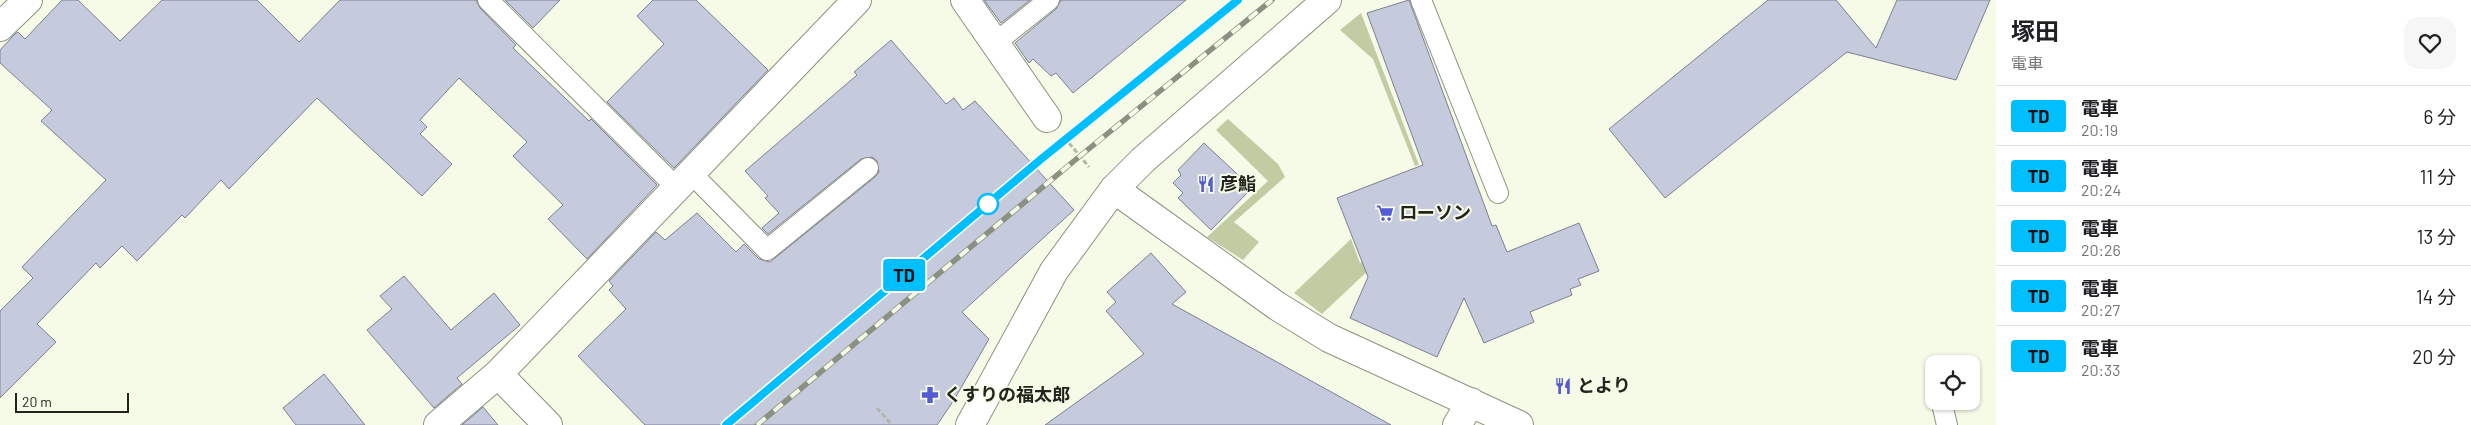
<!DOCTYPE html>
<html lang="ja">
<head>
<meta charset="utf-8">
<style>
	body { margin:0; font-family:Barlow,"Noto Sans JP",sans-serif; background:#f6f6f6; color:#202124; height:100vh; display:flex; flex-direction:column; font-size:19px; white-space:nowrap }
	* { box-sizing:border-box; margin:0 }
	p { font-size:16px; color:#757577 }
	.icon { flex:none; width:28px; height:28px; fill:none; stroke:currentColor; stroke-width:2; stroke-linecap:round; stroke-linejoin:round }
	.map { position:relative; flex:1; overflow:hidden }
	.drawer { display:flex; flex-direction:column; background:#fff; width:475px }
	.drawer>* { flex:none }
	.badge { padding:0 10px; border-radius:4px; font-size:18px; line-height:32px }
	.buttons { position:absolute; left:1925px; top:355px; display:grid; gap:10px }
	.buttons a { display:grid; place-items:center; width:55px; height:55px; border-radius:10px; background:#fff; box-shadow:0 1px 4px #0004; font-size:25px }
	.scale { position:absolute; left:15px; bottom:12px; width:114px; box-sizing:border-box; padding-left:5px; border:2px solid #22241d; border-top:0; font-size:14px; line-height:18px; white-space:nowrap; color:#22241d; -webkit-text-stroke:4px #f5fbe6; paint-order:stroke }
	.map>.badge { position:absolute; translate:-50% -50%; box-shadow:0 0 0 2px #fff }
	.round { display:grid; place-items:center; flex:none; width:52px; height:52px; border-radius:15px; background:#f6f6f6 }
	.summary { display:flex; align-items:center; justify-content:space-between; height:85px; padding:0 15px }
	h1 { font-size:24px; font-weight:700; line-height:38px }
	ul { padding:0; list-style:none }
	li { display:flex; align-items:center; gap:15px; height:60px; padding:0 15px; border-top:1px solid #e0e0e0 }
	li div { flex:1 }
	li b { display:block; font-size:19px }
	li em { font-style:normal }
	li .badge { min-width:55px; font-weight:700; text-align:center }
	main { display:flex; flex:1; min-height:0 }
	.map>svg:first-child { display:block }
</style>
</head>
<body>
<main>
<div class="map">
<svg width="1996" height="425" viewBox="0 0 1996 425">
	<rect width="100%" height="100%" fill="#f5fbe6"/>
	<path fill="#c2cca3" d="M 1361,13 L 1419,165 L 1415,166 L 1373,59 L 1340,30 Z
		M 1228,119 L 1278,164 L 1285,177 L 1234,222 L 1259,242 L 1243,260 L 1207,237 L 1268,181 L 1216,130 Z
		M 1351,239 L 1360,263 L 1389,251 L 1322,314 L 1294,293 Z"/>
	<path fill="#c5cadd" stroke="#7c8092" d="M 62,0 L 78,0 L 120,41 L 162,0 L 257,0 L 299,42 L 340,0 L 476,0 L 480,8 L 516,45 L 513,48 L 589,121 L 591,119 L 657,185 L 587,259 L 548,219 L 563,205 L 513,156 L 527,142 L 459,78 L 420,120 L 427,127 L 420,134 L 452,164 L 422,196 L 317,98 L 229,189 L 221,180 L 185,218 L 182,215 L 137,261 L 122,246 L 100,268 L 96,263 L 37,324 L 56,342 L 0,398 L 0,311 L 33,278 L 22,267 L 106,180 L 41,121 L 52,110 L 0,63 L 0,50 L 15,34 L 18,32 L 25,39 Z
		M 505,0 L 560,0 L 533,28 Z
		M 653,0 L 696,0 L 768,70 L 674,168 L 607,102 L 664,44 L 637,16 Z
		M 984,0 L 1030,0 L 1001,23 Z
		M 1061,0 L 1186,0 L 1073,93 L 1056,73 L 1051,76 L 1033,59 L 1029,63 L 1015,43 L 1056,9 Z
		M 1409,0 L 1492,226 L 1496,225 L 1507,252 L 1579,223 L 1599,271 L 1578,279 L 1581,285 L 1570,289 L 1572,295 L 1530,312 L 1534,322 L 1484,343 L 1464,298 L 1437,357 L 1350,318 L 1368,277 L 1337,198 L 1423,165 L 1367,13 Z
		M 1768,0 L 1836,0 L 1876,48 L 1897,0 L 1990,0 L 1956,80 L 1847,52 L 1665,198 L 1609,129 Z
		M 891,40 L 946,104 L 954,98 L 963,110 L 975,101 L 1074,210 L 962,312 L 989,339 L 954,400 L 937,425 L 645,425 L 578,356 L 626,309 L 609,290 L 613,286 L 609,281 L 656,232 L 665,240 L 697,213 L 736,252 L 744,244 L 759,259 L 770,262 L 875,177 L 879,172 L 877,161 L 872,157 L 861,159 L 768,234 L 762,228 L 779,213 L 765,198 L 768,196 L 745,171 L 857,75 L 854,72 Z
		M 1204,143 L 1252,188 L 1211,230 L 1178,198 L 1183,193 L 1173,183 L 1181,175 L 1178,170 Z
		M 1151,253 L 1186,292 L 1172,304 L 1391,425 L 1045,425 L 1144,354 L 1106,311 L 1116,302 L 1107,292 Z
		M 404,276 L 451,330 L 494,293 L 520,325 L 457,378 L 462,384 L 434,408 L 367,330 L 392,309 L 380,296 Z
		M 324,374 L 365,425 L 296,425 L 283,408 Z
		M 483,407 L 498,425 L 462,425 Z"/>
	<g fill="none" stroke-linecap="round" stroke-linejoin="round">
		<g stroke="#8d927f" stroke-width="22">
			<path id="lane" d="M 488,0 L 677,188
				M 1421,0 L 1498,193
				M 995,43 L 1049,0
				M 691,173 L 767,250 L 868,168
				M 1943,408 L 1947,425"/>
		</g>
		<g stroke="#8d927f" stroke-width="30">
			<path id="street" d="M 965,0 L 1047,118
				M 0,27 L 28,0
				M 1114,189 L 1277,306 L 1329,338 L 1519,425
				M 498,374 L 548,425
				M 438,425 L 498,374 L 857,0
				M 1457,425 L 1471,402"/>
		</g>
		<g stroke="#8d927f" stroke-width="30">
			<path id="secondary" d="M 970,425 L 1054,271 L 1114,189 L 1143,160 L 1327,0"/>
		</g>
		<path stroke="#b2b7a6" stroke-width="3" stroke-dasharray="5 2.5" stroke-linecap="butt" d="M 1069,143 L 1089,167
			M 877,408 L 892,425"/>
		<use href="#lane" stroke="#fff" stroke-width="20"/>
		<use href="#street" stroke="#fff" stroke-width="28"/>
		<use href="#secondary" stroke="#fff" stroke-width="28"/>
		<g stroke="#8c9082" stroke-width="5.5">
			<path id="rail" d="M 726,425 L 1066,139 L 1238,0
				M 757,425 L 1080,156 L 1272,0"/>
		</g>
		<use href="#rail" stroke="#f5fbe6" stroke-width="4" stroke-dasharray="11" stroke-linecap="butt"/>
	</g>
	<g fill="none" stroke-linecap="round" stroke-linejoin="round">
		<g stroke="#fff" stroke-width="11">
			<path id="line" d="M 726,425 L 1040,160 L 1238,0"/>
		</g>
		<use href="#line" stroke="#00bfff" stroke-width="8"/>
	</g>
	<defs>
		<g id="restaurant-bare" transform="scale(1.35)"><path d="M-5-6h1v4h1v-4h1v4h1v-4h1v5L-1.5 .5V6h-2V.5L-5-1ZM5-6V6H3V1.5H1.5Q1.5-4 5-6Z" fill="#555cd3" stroke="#f5fbe6" stroke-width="2.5" paint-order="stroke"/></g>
		<g id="supermarket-bare" transform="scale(1.35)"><path d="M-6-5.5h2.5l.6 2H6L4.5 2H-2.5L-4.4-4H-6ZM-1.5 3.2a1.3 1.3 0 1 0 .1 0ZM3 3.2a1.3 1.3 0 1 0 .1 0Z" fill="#555cd3" stroke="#f5fbe6" stroke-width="2.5" paint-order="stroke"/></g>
		<g id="pharmacy-bare" transform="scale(1.35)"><path d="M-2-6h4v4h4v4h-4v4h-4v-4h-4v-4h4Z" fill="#555cd3" stroke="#f5fbe6" stroke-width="2.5" paint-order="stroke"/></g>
	</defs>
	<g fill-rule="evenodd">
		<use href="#restaurant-bare" x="1206" y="184"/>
		<use href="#supermarket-bare" x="1385" y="213"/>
		<use href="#restaurant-bare" x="1563" y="386"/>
		<use href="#pharmacy-bare" x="930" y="395"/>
	</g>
	<circle fill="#fff" stroke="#00bfff" stroke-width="2.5" cx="988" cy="204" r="10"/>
	<g text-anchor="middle" stroke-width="4" stroke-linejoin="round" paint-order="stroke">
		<g font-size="18" font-weight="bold" fill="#22241d" stroke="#f5fbe6" text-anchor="start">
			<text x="1220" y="190">彦鮨</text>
			<text x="1399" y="219">ローソン</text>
			<text x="1577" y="392">とより</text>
			<text x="944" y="401">くすりの福太郎</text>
		</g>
	</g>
</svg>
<div class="buttons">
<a><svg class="icon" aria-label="locate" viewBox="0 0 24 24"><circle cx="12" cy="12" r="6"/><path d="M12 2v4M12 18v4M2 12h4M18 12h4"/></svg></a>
</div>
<div class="scale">20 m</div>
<b class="badge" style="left:904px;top:275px;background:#00bfff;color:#111">TD</b>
</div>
<section class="drawer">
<div class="summary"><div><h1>塚田</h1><p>電車</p></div><a class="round"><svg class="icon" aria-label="heart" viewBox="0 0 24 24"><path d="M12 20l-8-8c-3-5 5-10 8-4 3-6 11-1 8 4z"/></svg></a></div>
<ul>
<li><span class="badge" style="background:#00bfff;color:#111">TD</span><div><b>電車</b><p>20:19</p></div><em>6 分</em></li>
<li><span class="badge" style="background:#00bfff;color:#111">TD</span><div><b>電車</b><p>20:24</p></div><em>11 分</em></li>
<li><span class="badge" style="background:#00bfff;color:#111">TD</span><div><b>電車</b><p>20:26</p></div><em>13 分</em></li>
<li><span class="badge" style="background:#00bfff;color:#111">TD</span><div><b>電車</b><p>20:27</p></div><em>14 分</em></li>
<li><span class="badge" style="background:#00bfff;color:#111">TD</span><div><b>電車</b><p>20:33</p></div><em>20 分</em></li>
</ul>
</section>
</main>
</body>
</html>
